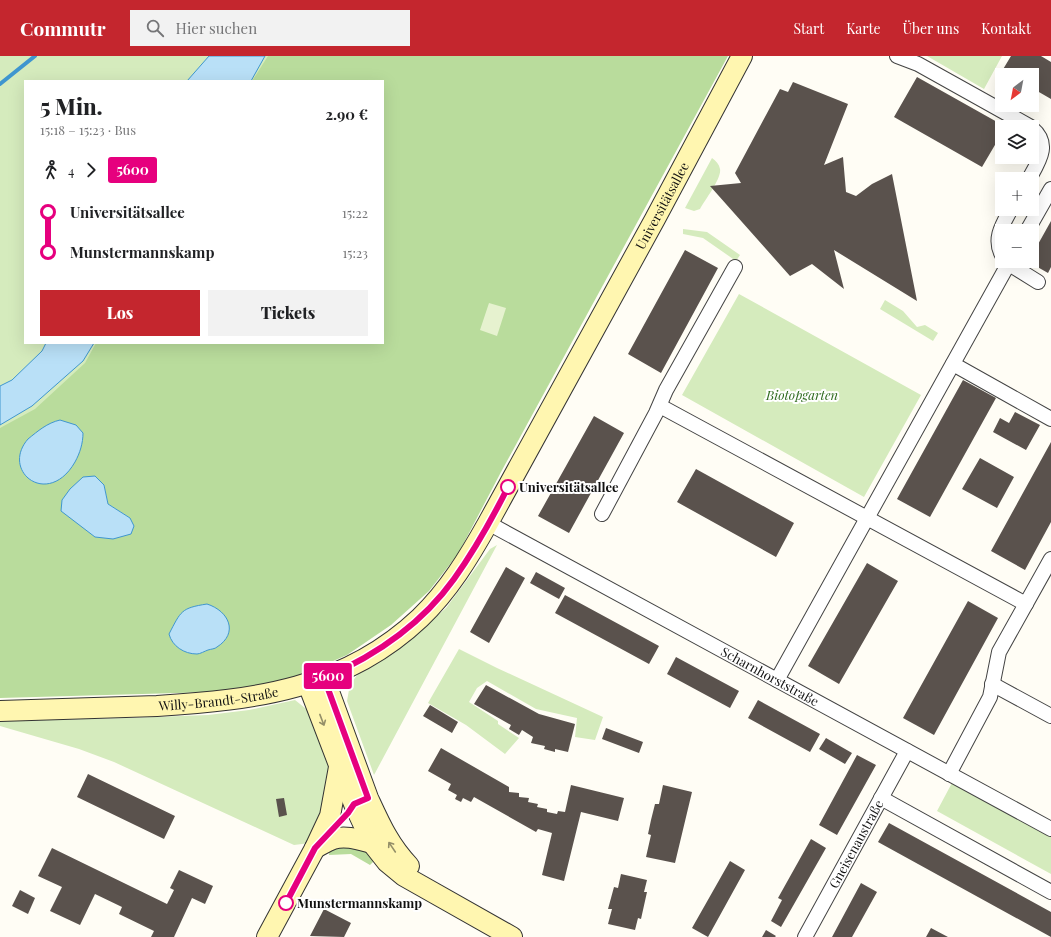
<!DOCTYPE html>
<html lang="de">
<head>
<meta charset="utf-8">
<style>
	body { margin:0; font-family:"Playfair Display",serif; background:#f2f2f2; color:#202124; height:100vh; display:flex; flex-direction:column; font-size:15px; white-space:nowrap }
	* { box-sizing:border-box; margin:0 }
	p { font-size:13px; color:#757577 }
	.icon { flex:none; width:22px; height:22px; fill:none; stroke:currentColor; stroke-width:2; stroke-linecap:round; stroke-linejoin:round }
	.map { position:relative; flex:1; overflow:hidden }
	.side { position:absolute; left:24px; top:24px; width:360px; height:264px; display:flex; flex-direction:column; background:#fff; border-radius:0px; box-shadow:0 4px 16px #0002 }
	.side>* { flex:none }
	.badge { padding:0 8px; border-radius:3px; font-size:14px; line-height:26px }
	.needle { width:26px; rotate:212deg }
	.buttons { position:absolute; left:995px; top:12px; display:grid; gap:8px }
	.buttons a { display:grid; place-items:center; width:44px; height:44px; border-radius:0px; background:#fff; box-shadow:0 4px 16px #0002; font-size:20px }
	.map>.badge { position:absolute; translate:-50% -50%; box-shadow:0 0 0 2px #fff }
	.legs { display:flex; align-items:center; gap:6px; height:44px; padding:0 16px; font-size:13px }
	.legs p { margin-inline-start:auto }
	.headline { display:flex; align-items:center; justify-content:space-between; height:68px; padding:0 16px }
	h1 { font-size:22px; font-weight:800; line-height:30px }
	.cta { display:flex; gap:8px; margin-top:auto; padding:8px 16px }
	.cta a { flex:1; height:46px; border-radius:0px; background:#c4262e; color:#fff; font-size:16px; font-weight:800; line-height:46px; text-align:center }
	.cta a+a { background:#f2f2f2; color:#202124 }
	ul { padding:0 16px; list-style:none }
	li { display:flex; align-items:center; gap:14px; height:40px; font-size:15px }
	li i { display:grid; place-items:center; width:6px; height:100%; margin:0 5px; background:currentColor }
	li i::after { content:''; width:10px; height:10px; margin:-5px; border:3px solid; border-radius:50%; background:#fff }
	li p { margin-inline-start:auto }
	li:first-child i { background:linear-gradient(#0000 50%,currentColor 0) }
	li:last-child i { background:linear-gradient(currentColor 50%,#0000 0) }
	header { display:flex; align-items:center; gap:24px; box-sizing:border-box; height:56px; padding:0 20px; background:#c4262e; color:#fff }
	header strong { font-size:19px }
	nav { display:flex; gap:22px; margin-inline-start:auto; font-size:14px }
	.search { width:280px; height:36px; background:#f2f2f2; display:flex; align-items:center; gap:10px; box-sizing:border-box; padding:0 14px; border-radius:0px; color:#757577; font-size:15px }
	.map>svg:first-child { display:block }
</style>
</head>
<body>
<header>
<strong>Commutr</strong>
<div class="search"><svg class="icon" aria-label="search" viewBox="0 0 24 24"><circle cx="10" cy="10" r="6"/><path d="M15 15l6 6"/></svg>Hier suchen</div>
<nav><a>Start</a><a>Karte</a><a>Über uns</a><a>Kontakt</a></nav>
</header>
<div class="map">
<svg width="1051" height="881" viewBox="0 0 1051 881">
	<rect width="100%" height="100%" fill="#fffdf5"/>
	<path fill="#d5ebbd" d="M 0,0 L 342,0 L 328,25 L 25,25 L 25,287 L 132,287 L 0,419 Z
		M 927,0 L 1002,0 L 984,33 Z
		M 712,102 C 716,105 719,108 720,113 C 722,122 705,144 700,153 L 694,155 L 685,152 Z
		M 683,173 L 707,176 L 740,199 L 736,205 L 703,182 L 683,178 Z
		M 739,238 L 921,339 L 864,441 L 682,339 Z
		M 885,244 L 903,255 L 917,271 L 925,269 L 938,277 L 933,285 L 880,253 Z
		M 497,489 L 374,719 L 347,645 L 350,628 L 359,617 L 407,586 L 446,552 L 490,493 Z
		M 459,593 L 497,612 L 603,661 L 595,684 L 575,681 L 577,662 L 536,653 L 487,625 L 477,632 L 469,646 L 498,665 L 498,668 L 519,682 L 505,698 L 466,669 L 428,647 Z
		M 295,644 L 315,660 L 335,716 L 310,787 L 294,789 L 114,706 L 79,693 L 0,670 L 0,665 L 127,662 L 208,659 L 249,654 Z
		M 953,725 L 1051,779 L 1051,818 L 937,755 Z"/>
	<path fill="#b9dc9c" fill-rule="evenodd" d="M 268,0 L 728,0 L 501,416 L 458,498 L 429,535 L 391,569 L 347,599 L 301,619 L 263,630 L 213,636 L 0,642 L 0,372 L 35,353 L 85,307 L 96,287 L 383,287 L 383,25 L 252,25 ZM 104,429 L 108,448 L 130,462 L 62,444 Z
		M 330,789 L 367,794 L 374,805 L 370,809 L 351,798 L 329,799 Z"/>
	<path fill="#e6f2cf" d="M 489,247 L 506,252 L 497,280 L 480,274 Z"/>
	<path fill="#b9e0f7" stroke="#3f96cf" d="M 209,0 L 265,0 L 251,25 L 187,25 Z
		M 46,287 L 94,287 L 83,305 L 32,350 L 0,369 L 0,330 L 12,324 L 42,295 Z
		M 60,364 L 76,369 L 83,377 C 83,387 80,397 75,406 C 48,453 0,415 28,383 C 38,375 47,367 60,364 Z
		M 95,420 L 104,429 L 108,448 L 130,462 L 134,470 L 131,478 L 113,483 L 95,481 L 61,455 L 62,444 L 70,433 L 83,421 Z
		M 207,548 C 229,555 239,577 217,591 C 215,593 211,593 208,594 C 205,595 200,598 197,598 C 184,598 172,590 169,578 C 181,555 181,552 207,548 Z"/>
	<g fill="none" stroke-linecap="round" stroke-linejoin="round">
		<path stroke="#3f96cf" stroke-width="4" d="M 0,28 L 35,0"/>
	</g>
	<path fill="#5a524d" d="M 1011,0 L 1041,0 L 1051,6 L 1051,43 L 1032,32 L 1032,19 L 1009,19 L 1002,15 Z
		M 917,21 L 1006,71 L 1002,71 L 1002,77 L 982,111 L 894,61 Z
		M 793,26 L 848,48 L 824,109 L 843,101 L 846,136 L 856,140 L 872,128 L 892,118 L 917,245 L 834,194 L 844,233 L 812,208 L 790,220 L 710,130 L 741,127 L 735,117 L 780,33 L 788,36 Z
		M 1051,165 L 1051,211 L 1048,217 L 1027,205 L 1032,205 L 1032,199 Z
		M 685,194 L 718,212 L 661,317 L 628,298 Z
		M 963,324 L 996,342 L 930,461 L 897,443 Z
		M 1015,356 L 1040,369 L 1026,394 L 993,376 L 1000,362 L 1009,367 Z
		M 594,360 L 624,377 L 569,477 L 538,460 Z
		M 1051,386 L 1051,466 L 1025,514 L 991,495 Z
		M 980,402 L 1014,421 L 997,452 L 962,433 Z
		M 696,413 L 794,467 L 776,501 L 677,446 Z
		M 867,507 L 898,525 L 839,628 L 808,610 Z
		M 506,511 L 525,522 L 489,587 L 470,576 Z
		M 536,516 L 565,532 L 559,543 L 530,527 Z
		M 565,539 L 659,590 L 649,608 L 555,557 Z
		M 968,545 L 998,562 L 934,679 L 903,662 Z
		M 676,601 L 739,635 L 730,652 L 667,618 Z
		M 486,629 L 539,658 L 575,668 L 568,696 L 555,693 L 555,696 L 544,693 L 545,690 L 531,687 L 533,681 L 522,674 L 519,679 L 509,673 L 511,669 L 474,648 Z
		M 758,644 L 820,678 L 810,696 L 748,662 Z
		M 430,649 L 458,666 L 452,677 L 423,660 Z
		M 606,672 L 643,686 L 639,697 L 602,683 Z
		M 826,682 L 852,697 L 845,708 L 819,693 Z
		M 441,692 L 509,731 L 509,736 L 519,737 L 519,741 L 529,742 L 528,746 L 538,748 L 537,751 L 547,753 L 547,756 L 557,758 L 558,755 L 565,756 L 571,729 L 624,742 L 618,765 L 581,756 L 564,825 L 542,819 L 552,777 L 538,773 L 536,776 L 474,741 L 471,746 L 463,742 L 461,746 L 455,743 L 457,739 L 448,734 L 451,728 L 428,715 Z
		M 857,699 L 876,709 L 837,779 L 819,769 Z
		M 88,718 L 175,760 L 164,783 L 77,741 Z
		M 663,729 L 692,736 L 675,807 L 646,801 L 651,779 L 648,778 L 651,764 L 655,748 L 659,748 Z
		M 284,742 L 287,759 L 279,761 L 276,743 Z
		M 889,767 L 1051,856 L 1051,881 L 878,786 Z
		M 811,783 L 826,792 L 781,871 L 771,865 L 782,844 L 778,842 Z
		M 52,792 L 167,848 L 174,834 L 170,832 L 179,814 L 213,830 L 205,848 L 192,842 L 174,881 L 151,881 L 154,875 L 119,858 L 122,851 L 95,838 L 80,869 L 50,855 L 62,831 L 38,820 Z
		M 730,805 L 745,814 L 708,881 L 692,872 Z
		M 621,818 L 647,824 L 644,836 L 647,836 L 641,863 L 638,862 L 635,874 L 608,868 L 612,853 L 608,853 L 614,831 L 618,832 Z
		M 861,827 L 877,836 L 852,881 L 832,881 Z
		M 20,834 L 35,842 L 28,858 L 12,850 Z
		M 324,853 L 351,867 L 344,881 L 310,880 Z
		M 931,872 L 948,881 L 926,881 Z
		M 766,874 L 776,880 L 775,881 L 762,881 Z"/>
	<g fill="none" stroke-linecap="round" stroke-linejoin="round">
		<g stroke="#444" stroke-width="16">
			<g id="street">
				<path d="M 897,0 L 918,8 L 1031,71"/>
				<path d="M 1029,123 C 1039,105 1051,88 1032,72"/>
				<path d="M 1027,175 L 1051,133"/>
				<path d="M 1002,199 C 993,182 1003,168 1011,153"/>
				<path d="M 1006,205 L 1009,208 L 1038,226"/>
				<path d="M 953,308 L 1051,363"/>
				<path d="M 660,350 L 1026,548"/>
				<path d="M 602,458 L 656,357 L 666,334 L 735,211"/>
				<path id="s1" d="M 488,467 L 1051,773"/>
				<path d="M 777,624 L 1010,205"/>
				<path d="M 992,628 L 1051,660"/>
				<path d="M 949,718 L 990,641 L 999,596 L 1051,503"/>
				<path d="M 881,742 L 1051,836"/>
				<path id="s2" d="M 805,881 L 907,695"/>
			</g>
		</g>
		<g stroke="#333" stroke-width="22">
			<g id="secondary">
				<path d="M 324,622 L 368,742 C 380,768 389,789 409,810"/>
				<path d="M 308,628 L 354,748 L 372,787 L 387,806 L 404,820 L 512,881"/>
				<path id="s3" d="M 0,655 C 52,653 105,652 157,650 C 255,644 345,633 420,562 C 449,534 469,501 488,467 L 655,163 L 742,0"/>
				<path d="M 315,792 C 321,789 327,785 333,783 C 346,779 360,784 372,787"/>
				<path d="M 267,881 L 315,792 L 330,760 L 339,711"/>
			</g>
		</g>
		<use href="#street" stroke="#fff" stroke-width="14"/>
		<use href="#secondary" stroke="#fff6b0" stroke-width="20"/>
	</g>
	<defs><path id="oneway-shaft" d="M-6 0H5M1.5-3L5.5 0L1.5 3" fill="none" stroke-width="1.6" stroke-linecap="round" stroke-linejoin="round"/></defs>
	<g stroke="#948f68">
		<use href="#oneway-shaft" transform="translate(322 664) rotate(69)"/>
		<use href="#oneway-shaft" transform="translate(392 791) rotate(-124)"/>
	</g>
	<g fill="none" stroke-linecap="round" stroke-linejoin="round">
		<g stroke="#fff" stroke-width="9">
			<path id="line-1" d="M 286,847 L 315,792 L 348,757 L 354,748 L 368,742 L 324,622 C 375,600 421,569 454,523 C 474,495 492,463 508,431"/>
		</g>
		<use href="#line-1" stroke="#e6007e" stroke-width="6"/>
	</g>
	<g fill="#fff" stroke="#e6007e" stroke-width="2">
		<circle cx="508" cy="431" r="7"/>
		<circle cx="286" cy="847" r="7"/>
	</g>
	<g text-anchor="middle" stroke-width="4" stroke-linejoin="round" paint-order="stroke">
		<g font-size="13" fill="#111" stroke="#fff">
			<text dy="5" stroke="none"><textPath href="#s3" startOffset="920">Universitätsallee</textPath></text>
			<text dy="5" stroke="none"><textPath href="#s1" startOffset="321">Scharnhorststraße</textPath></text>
			<text dy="5" stroke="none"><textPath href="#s3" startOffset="219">Willy-Brandt-Straße</textPath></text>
			<text dy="5" stroke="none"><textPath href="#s2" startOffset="106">Gneisenaustraße</textPath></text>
		</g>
		<g font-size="13" font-style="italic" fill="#2f6b1f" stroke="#fff">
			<text x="802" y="344">Biotopgarten</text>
		</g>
		<g font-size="13" font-weight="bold" fill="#111" stroke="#fff" text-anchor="start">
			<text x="519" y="436">Universitätsallee</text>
			<text x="297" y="852">Munstermannskamp</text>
		</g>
	</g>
</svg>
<div class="buttons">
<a><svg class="needle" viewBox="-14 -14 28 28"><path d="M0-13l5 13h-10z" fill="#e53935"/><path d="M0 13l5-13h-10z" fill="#757577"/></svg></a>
<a><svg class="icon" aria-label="layers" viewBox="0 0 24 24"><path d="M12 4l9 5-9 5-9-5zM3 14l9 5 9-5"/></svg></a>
<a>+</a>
<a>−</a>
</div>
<b class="badge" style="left:328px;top:620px;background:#e6007e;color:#fff">5600</b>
<section class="side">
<div class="headline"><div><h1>5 Min.</h1><p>15:18 – 15:23 · Bus</p></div><b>2.90 €</b></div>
<div class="legs"><svg class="icon" aria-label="walk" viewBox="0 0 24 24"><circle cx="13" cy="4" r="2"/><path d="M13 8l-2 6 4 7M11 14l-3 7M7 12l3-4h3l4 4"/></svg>4<svg class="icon" aria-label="forward" viewBox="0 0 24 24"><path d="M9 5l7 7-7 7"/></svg><b class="badge" style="background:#e6007e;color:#fff">5600</b></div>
<ul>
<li><i style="color:#e6007e"></i><b>Universitätsallee</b><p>15:22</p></li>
<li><i style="color:#e6007e"></i><b>Munstermannskamp</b><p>15:23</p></li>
</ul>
<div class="cta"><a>Los</a><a>Tickets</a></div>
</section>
</div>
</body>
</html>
